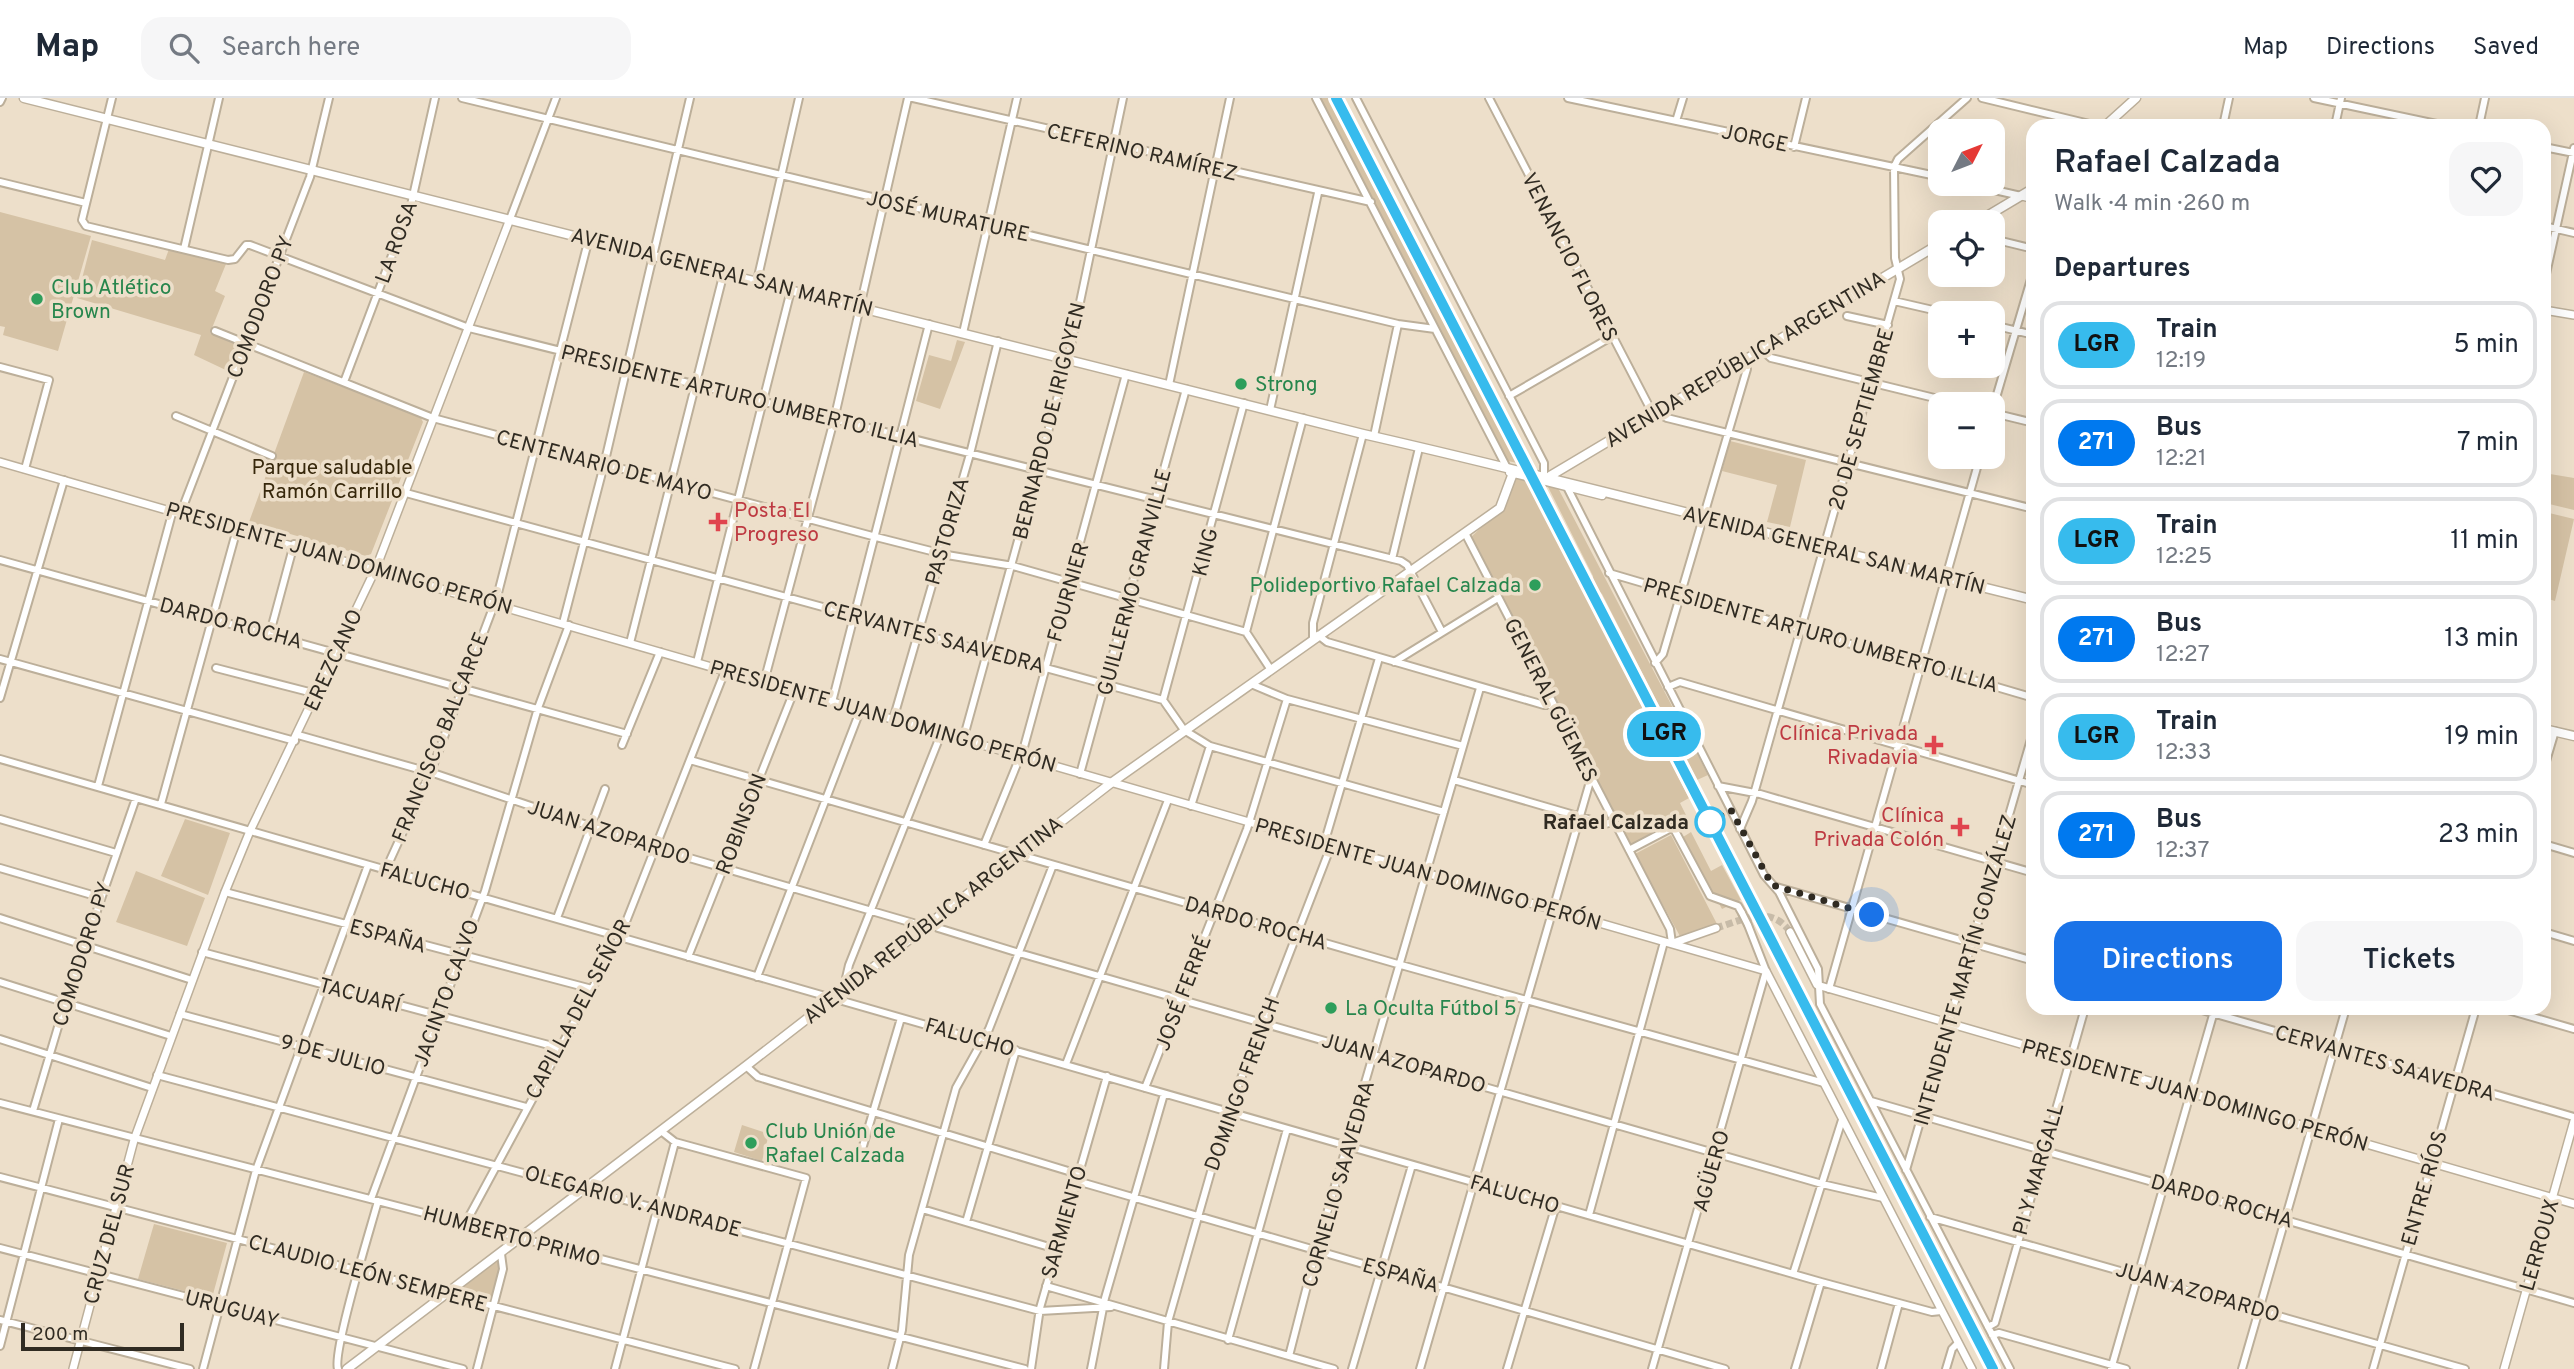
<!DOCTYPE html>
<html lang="en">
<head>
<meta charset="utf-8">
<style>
	body { margin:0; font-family:Overpass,sans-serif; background:#f6f6f7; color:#1f2937; height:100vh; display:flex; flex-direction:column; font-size:26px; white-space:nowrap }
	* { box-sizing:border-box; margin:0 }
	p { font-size:23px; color:#747a83 }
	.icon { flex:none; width:38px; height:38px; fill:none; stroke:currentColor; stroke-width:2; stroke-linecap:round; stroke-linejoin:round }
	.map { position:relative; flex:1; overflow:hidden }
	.drawer { position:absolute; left:2026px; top:21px; width:525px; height:896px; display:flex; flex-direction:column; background:#fff; border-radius:21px; box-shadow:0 7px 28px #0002 }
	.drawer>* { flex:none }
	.badge { padding:0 14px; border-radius:23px; font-size:24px; line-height:46px }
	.needle { width:46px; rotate:48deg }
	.buttons { position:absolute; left:1928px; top:21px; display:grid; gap:14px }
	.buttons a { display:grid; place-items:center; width:77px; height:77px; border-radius:14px; background:#fff; box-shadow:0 7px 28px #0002; font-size:35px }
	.scale { position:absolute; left:21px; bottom:18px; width:163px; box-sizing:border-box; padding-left:7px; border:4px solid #302b22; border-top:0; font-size:19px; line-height:24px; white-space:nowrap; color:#302b22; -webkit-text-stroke:5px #eddfca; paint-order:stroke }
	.you { position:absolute; width:35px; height:35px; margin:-18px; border:5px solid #fff; border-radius:50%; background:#1a73e8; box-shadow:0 0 0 10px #1a73e833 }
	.map>.badge { position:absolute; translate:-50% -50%; box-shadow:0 0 0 4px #fff }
	h2 { padding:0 28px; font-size:26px; line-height:63px }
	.round { display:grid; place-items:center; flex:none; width:74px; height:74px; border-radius:21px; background:#f6f6f7 }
	.head { display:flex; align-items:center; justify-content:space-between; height:119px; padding:0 28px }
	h1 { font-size:33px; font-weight:600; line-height:52px }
	.cta { display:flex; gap:14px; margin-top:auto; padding:14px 28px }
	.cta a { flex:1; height:80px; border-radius:21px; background:#1a73e8; color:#fff; font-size:28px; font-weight:600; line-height:80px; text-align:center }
	.cta a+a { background:#f6f6f7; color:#1f2937 }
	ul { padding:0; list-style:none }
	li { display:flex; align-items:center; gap:21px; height:88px; margin:0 14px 10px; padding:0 14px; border:4px solid #e0e1e3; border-radius:21px }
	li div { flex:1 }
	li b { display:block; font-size:26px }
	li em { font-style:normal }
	li .badge { min-width:77px; font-weight:700; text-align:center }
	header { display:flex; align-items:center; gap:42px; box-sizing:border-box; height:98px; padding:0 35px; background:#fff; border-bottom:2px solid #e0e1e3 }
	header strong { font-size:33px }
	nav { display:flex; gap:38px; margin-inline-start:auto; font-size:24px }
	.search { width:490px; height:63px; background:#f6f6f7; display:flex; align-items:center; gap:18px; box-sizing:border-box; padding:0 24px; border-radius:21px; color:#747a83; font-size:26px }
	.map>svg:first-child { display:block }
</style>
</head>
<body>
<header>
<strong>Map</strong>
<div class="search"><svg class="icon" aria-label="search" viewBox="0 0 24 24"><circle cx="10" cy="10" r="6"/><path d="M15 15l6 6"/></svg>Search here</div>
<nav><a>Map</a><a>Directions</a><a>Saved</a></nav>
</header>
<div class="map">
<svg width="2574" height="1271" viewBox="0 0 2574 1271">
	<rect width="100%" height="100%" fill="#eddfca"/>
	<path fill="#d5c2a5" d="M 1320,0 L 1328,0 L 1517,365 L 1508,363 Z
		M 0,114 L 91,138 L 58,253 L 3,237 L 5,229 L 0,228 Z
		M 92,142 L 165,162 L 169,151 L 226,166 L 215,193 L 225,198 L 210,235 L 240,248 L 230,274 L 194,257 L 201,237 L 77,200 Z
		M 957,242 L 965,244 L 940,311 L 916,303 L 929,257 L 951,263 Z
		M 304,274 L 420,318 L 423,324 L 371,456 L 366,458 L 249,424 Z
		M 1730,343 L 1806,362 L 1790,429 L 1767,424 L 1777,387 L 1722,373 Z
		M 2544,375 L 2574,380 L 2574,412 L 2545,405 Z
		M 1519,379 L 1527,384 L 1689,700 L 1680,705 L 1687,719 L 1634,747 L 1631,749 L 1470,440 L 1506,406 L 1515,382 Z
		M 1547,387 L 1558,390 L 1708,677 L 1697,682 L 1602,496 L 1594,489 L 1593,478 Z
		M 2545,414 L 2574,421 L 2555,503 L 2545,500 Z
		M 185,721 L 230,735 L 208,797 L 161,778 Z
		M 1691,734 L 1711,773 L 1722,767 L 1741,802 L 1722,811 L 1683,739 Z
		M 1671,737 L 1717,826 L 1681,840 L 1635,756 Z
		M 136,773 L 205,800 L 187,848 L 116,824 Z
		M 742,1027 L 769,1036 L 762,1063 L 734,1054 Z
		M 154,1126 L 227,1145 L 212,1200 L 138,1181 Z
		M 501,1156 L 503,1162 L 494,1208 L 447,1195 Z"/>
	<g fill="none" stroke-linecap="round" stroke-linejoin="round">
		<path stroke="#c7bba8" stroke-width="7" stroke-dasharray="7 3.5" stroke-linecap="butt" d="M 1716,830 C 1743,822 1771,806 1790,834"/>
		<g stroke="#bcaf9a" stroke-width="10">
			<path id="minor" d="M 112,0 L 82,122 L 86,128 L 228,162 L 235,161 L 246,147 L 250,147 L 469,230 L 1401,463 L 1407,467 L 1442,534
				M 462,0 L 1398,226 L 1435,231
				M 913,0 L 1371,104
				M 1316,0 L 1506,368
				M 1356,0 L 1544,365 L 1544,376
				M 1489,0 L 1651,312 L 1667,320 L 2034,411
				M 1568,0 L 1941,79
				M 1982,0 L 2098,28
				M 2314,0 L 2446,28
				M 0,4 L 2,0
				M 1676,23 L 1683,0
				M 2223,28 L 2229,0
				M 2335,28 L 2341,0
				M 2479,28 L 2485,0
				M 1794,49 L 1806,0
				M 2544,49 L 2574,55
				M 0,84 L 86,105
				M 1968,86 L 2021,98
				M 510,121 L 556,0
				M 2544,128 L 2574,135
				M 1993,141 L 2034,151
				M 184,151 L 219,0
				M 757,183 L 799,0
				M 2544,185 L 2574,50
				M 1894,203 L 1946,215
				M 1847,218 L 1888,227
				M 1993,227 L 2034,237
				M 215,233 L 433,320 L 876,439 L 947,457 L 1013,468 L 1246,534
				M 963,235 L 1017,0
				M 1762,252 L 1771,260 L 1959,306
				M 0,269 L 49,282 L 25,371
				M 344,284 L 411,107 L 435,0
				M 1169,287 L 1230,0
				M 1509,298 L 1611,239
				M 1993,310 L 2034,171
				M 1270,312 L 1318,95
				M 1993,315 L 2034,325
				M 176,318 L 272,358
				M 1374,338 L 1398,226
				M 1567,389 L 1764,777 L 1779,794 L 1818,871 L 1820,906 L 2010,1271
				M 406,395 L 1163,602 L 1184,632 L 1210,648 L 1444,714
				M 181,414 L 310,79 L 329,0
				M 1465,435 L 1670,831 L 1672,845
				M 1392,461 L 1419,350
				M 0,462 L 627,636
				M 1609,475 L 2034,600
				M 563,525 L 604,367 L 690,0
				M 270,535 L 294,446
				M 1318,537 L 1327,544 L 1544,607 L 1553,607
				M 1313,541 L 1313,525 L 1363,336
				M 630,545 L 724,174
				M 0,561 L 295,643
				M 697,564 L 791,192
				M 1394,564 L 1498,500
				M 1655,565 L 1663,556 L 1747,271 L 1745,262
				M 216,570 L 317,596
				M 1271,572 L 1246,534 L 1303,320
				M 764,584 L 834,322 L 908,0
				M 1251,586 L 1287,601 L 1463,648
				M 1668,589 L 1680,584 L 2034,687
				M 0,600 L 64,382
				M 1163,602 L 1244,305
				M 832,604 L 929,226
				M 893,622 L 970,356 L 998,243
				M 298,637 L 436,676 L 655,750 L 913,825 L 919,831
				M 963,642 L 1068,261 L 1123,0
				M 622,647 L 660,554
				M 0,661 L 1821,1184 L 1932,1214 L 1941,1213
				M 690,662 L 1401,867 L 1824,985
				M 2544,670 L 2555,633
				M 1080,676 L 1186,291
				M 1454,682 L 1605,726 L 1613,724
				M 98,688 L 173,412
				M 1718,688 L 1760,696 L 2034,775
				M 161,706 L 237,431
				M 1191,708 L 1210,648
				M 0,721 L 116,755
				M 1740,731 L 1752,703 L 1900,181 L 1895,160 L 1894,69 L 1898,61 L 1967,0
				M 1324,746 L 1379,560
				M 2544,746 L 2574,755
				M 984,747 L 1024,649 L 1126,276
				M 1629,752 L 1673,729 L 1710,798 L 1738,808 L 1742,815
				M 0,770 L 99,799
				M 386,771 L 433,668 L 497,499 L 589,140
				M 1776,789 L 2034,863
				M 225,794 L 592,891
				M 0,820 L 192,882
				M 557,820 L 605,691
				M 929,823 L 938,830 L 1019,855 L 1822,1086 L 1883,1100
				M 2544,834 L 2574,843
				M 202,854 L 560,950
				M 688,859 L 794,593
				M 757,879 L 860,613
				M 0,884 L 171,938
				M 849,886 L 846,880 L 849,867 L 941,636
				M 1829,891 L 1980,359
				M 2195,910 L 2574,1019
				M 2501,910 L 2574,931
				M 180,916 L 526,1009
				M 0,941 L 152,990
				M 1066,966 L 1168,702
				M 746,968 L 758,979 L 1078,1076
				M 157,977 L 1040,1213 L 1111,1209
				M 1145,990 L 1247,731 L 1287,601
				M 1871,1003 L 2574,1205
				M 0,1005 L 1025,1271
				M 33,1013 L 66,902 L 136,700
				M 661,1033 L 675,1044 L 806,1080 L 754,1271
				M 860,1058 L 901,920
				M 1906,1072 L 2034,631
				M 0,1079 L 735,1271
				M 1077,1083 L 1725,1271
				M 371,1101 L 485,793 L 538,610 L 569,527
				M 922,1111 L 1056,1151
				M 1589,1117 L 1664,844
				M 1930,1119 L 2465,1271
				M 966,1124 L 1016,952
				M 465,1126 L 620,839 L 725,573
				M 0,1150 L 463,1271
				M 1793,1176 L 1842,1022
				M 1046,1188 L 1334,1271
				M 0,1222 L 190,1271
				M 1988,1229 L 1995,1225 L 2085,910
				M 1992,1237 L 1999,1235 L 2126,1271
				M 1228,1242 L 1287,1031
				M 0,1248 L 59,1021
				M 1289,1258 L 1316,1153 L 1480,590
				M 203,1271 L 256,1072 L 368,767
				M 338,1271 C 332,1254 371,1129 378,1103
				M 477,1271 L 503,1171 L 501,1156
				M 615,1271 L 675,1044
				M 892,1271 L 902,1232 L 909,1157 L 956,990 L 989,931 L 1053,767
				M 1031,1271 L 1040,1210 L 1107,978
				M 1091,1271 L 1105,1200 L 1164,996
				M 1164,1271 L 1168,1224 L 1228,1014 L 1331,748
				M 1352,1271 L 1412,1067
				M 1420,1271 L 1591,680
				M 1507,1271 L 1556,1107
				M 1652,1271 L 1766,873 L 1748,827
				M 1795,1271 L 1821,1184
				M 1881,1271 L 1899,1205
				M 1946,1271 L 1952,1251 L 1958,1245
				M 2111,1271 L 2215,910
				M 2242,1271 L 2346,910
				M 2373,1271 L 2476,910"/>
		</g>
		<g stroke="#bcaf9a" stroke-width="10">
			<path id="tertiary" d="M 2022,98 L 2034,101
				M 2544,212 L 2574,217
				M 0,364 L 1766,873 L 1972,1271
				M 1790,834 L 1817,887 L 2574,1106
				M 1673,845 L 1716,830
				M 73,1271 L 134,1042 L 225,794 L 250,733 L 376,470 L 510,121
				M 2504,1271 L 2574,1023"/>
		</g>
		<g stroke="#bcaf9a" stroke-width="11">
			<path id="secondary" d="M 24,0 L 1363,336 C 1587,387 1810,447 2034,502
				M 2105,28 L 2136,0
				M 1977,124 L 2034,90
				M 1510,374 L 1602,397
				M 1550,378 L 1941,145
				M 2544,631 L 2574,638
				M 347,1271 L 746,968 L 1111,685 L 1500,410 L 1513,375"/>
		</g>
		<use href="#minor" stroke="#fff" stroke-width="6"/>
		<use href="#tertiary" stroke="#fff" stroke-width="7"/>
		<use href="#secondary" stroke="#fff" stroke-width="8"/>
		<path stroke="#756c5f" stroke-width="2" stroke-dasharray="10 5" stroke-linecap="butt" d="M 1332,0 L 1989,1271"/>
		<g stroke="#bcaf9a" stroke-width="10" stroke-linecap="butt">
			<path id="minor-bridge" d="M 1742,815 L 1748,827"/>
		</g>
		<use href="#minor-bridge" stroke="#fff" stroke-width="6"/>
	</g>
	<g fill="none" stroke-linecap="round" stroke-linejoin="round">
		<g stroke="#fff" stroke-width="16">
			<path id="line" d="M 1336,0 L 1993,1271"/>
		</g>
		<use href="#line" stroke="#37bbed" stroke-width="10"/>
		<path stroke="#302b22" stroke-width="7" stroke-dasharray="0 12.6" d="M 1710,724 L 1731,712 L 1772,787 L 1872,817"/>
	</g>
	<g fill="#2e9e5b" stroke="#eddfca" stroke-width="2.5">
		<circle cx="37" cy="201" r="7"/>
		<circle cx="1241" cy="286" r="7"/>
		<circle cx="1535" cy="487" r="7"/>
		<circle cx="1331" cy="910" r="7"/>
		<circle cx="751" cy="1045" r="7"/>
	</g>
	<g fill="#e0444e" stroke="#eddfca" stroke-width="2.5">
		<path d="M714.5 413.5h7v7h7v7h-7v7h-7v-7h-7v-7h7z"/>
		<path d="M1930.5 636.5h7v7h7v7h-7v7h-7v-7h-7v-7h7z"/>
		<path d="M1956.5 718.5h7v7h7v7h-7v7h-7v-7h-7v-7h7z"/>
	</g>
	<circle fill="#fff" stroke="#37bbed" stroke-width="3.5" cx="1710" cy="724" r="14"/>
	<g text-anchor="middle" stroke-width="7" stroke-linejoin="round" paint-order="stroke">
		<g font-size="21" fill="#302b22" stroke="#eddfca">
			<text transform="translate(1755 40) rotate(12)" y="7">JORGE</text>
			<text transform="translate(1142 54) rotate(13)" y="7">CEFERINO RAMÍREZ</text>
			<text transform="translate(948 118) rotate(13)" y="7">JOSÉ MURATURE</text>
			<text transform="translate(396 144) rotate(-70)" y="7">LA ROSA</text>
			<text transform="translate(1570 159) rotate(63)" y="7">VENANCIO FLORES</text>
			<text transform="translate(722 174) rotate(14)" y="7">AVENIDA GENERAL SAN MARTÍN</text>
			<text transform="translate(260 209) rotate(-69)" y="7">COMODORO PY</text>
			<text transform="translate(1745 261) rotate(-31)" y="7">AVENIDA REPÚBLICA ARGENTINA</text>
			<text transform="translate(740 298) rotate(14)" y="7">PRESIDENTE ARTURO UMBERTO ILLIA</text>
			<text transform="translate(1861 321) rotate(-74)" y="7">20 DE SEPTIEMBRE</text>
			<text transform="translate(1049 323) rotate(-76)" y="7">BERNARDO DE IRIGOYEN</text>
			<text transform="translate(604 367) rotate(15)" y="7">CENTENARIO DE MAYO</text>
			<text transform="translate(947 433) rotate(-74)" y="7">PASTORIZA</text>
			<text transform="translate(1834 452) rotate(14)" y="7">AVENIDA GENERAL SAN MARTÍN</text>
			<text transform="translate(1205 454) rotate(-76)" y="7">KING</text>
			<text transform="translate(339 460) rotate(16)" y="7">PRESIDENTE JUAN DOMINGO PERÓN</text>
			<text transform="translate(1134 484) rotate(-75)" y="7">GUILLERMO GRANVILLE</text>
			<text transform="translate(1068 494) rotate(-74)" y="7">FOURNIER</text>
			<text transform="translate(231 525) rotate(15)" y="7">DARDO ROCHA</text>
			<text transform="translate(1821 537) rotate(16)" y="7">PRESIDENTE ARTURO UMBERTO ILLIA</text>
			<text transform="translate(934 539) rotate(15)" y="7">CERVANTES SAAVEDRA</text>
			<text transform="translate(333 562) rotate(-65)" y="7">EREZCANO</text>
			<text transform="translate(1551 602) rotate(63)" y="7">GENERAL GÜEMES</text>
			<text transform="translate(883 618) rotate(16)" y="7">PRESIDENTE JUAN DOMINGO PERÓN</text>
			<text transform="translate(440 639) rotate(-68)" y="7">FRANCISCO BALCARCE</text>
			<text transform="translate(741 726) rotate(-69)" y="7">ROBINSON</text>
			<text transform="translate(609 734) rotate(18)" y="7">JUAN AZOPARDO</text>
			<text transform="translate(1428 776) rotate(16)" y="7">PRESIDENTE JUAN DOMINGO PERÓN</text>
			<text transform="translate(425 783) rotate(15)" y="7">FALUCHO</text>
			<text transform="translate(933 822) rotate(-38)" y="7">AVENIDA REPÚBLICA ARGENTINA</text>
			<text transform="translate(1256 825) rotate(16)" y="7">DARDO ROCHA</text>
			<text transform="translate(388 838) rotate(15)" y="7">ESPAÑA</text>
			<text transform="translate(82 856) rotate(-72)" y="7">COMODORO PY</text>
			<text transform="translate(1965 872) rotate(-74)" y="7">INTENDENTE MARTÍN GONZÁLEZ</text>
			<text transform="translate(446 895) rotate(-70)" y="7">JACINTO CALVO</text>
			<text transform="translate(1183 895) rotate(-69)" y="7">JOSÉ FERRÉ</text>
			<text transform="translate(360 897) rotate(15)" y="7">TACUARÍ</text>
			<text transform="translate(578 911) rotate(-62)" y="7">CAPILLA DEL SEÑOR</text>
			<text transform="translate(970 939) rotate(16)" y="7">FALUCHO</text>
			<text transform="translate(333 957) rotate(15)" y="7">9 DE JULIO</text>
			<text transform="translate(1404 965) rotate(16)" y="7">JUAN AZOPARDO</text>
			<text transform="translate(2385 965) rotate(16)" y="7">CERVANTES SAAVEDRA</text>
			<text transform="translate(1242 986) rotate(-70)" y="7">DOMINGO FRENCH</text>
			<text transform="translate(2195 997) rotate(16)" y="7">PRESIDENTE JUAN DOMINGO PERÓN</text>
			<text transform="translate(2038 1071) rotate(-74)" y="7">PI Y MARGALL</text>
			<text transform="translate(1711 1073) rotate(-74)" y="7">AGÜERO</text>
			<text transform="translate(1338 1086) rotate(-74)" y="7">CORNELIO SAAVEDRA</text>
			<text transform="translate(2424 1090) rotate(-74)" y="7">ENTRE RÍOS</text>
			<text transform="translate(1515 1096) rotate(16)" y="7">FALUCHO</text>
			<text transform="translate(633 1103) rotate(15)" y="7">OLEGARIO V. ANDRADE</text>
			<text transform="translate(2222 1103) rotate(16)" y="7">DARDO ROCHA</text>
			<text transform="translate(1064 1124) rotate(-74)" y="7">SARMIENTO</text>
			<text transform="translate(109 1136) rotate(-75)" y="7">CRUZ DEL SUR</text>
			<text transform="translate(512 1138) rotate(15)" y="7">HUMBERTO PRIMO</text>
			<text transform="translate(2539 1147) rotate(-74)" y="7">LERROUX</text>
			<text transform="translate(368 1175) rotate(15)" y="7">CLAUDIO LEÓN SEMPERE</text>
			<text transform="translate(1401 1177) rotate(16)" y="7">ESPAÑA</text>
			<text transform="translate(2198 1194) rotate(16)" y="7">JUAN AZOPARDO</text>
			<text transform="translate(232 1211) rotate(15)" y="7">URUGUAY</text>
		</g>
		<g font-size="21" fill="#27864d" stroke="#eddfca" text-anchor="start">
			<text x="51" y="196">Club Atlético<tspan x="51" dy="24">Brown</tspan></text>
			<text x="1255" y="293">Strong</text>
			<text x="1521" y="494" text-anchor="end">Polideportivo Rafael Calzada</text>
			<text x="1345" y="917">La Oculta Fútbol 5</text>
			<text x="765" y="1040">Club Unión de<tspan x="765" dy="24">Rafael Calzada</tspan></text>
		</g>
		<g font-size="21" fill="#36270b" stroke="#eddfca">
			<text x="332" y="376">Parque saludable<tspan x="332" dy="24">Ramón Carrillo</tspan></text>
		</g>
		<g font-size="21" fill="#be3a42" stroke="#eddfca" text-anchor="end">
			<text x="734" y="419" text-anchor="start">Posta El<tspan x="734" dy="24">Progreso</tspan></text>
			<text x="1918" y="642">Clínica Privada<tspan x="1918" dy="24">Rivadavia</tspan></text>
			<text x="1944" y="724">Clínica<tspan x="1944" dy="24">Privada Colón</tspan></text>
		</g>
		<g font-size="21" font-weight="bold" fill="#302b22" stroke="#eddfca" text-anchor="end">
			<text x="1689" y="731">Rafael Calzada</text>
		</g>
	</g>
</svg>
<div class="buttons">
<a><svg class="needle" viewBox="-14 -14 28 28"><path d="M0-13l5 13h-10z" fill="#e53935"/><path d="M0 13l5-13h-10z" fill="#747a83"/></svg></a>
<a><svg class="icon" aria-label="locate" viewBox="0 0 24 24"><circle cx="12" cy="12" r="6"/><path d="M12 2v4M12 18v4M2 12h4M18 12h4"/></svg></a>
<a>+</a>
<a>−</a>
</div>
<div class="scale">200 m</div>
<div class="you" style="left:1872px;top:817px"></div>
<b class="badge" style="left:1664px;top:636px;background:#37bbed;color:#111">LGR</b>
<section class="drawer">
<div class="head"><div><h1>Rafael Calzada</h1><p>Walk · 4 min · 260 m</p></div><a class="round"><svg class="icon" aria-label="heart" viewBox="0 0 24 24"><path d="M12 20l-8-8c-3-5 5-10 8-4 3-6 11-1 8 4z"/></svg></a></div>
<h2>Departures</h2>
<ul>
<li><span class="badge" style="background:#37bbed;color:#111">LGR</span><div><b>Train</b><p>12:19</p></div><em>5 min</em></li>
<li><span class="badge" style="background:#0079ef;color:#fff">271</span><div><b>Bus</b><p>12:21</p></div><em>7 min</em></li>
<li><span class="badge" style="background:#37bbed;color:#111">LGR</span><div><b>Train</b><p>12:25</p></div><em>11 min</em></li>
<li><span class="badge" style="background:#0079ef;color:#fff">271</span><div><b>Bus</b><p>12:27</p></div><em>13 min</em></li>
<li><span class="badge" style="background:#37bbed;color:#111">LGR</span><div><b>Train</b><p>12:33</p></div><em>19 min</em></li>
<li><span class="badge" style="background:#0079ef;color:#fff">271</span><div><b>Bus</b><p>12:37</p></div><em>23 min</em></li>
</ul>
<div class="cta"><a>Directions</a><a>Tickets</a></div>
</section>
</div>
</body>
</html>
